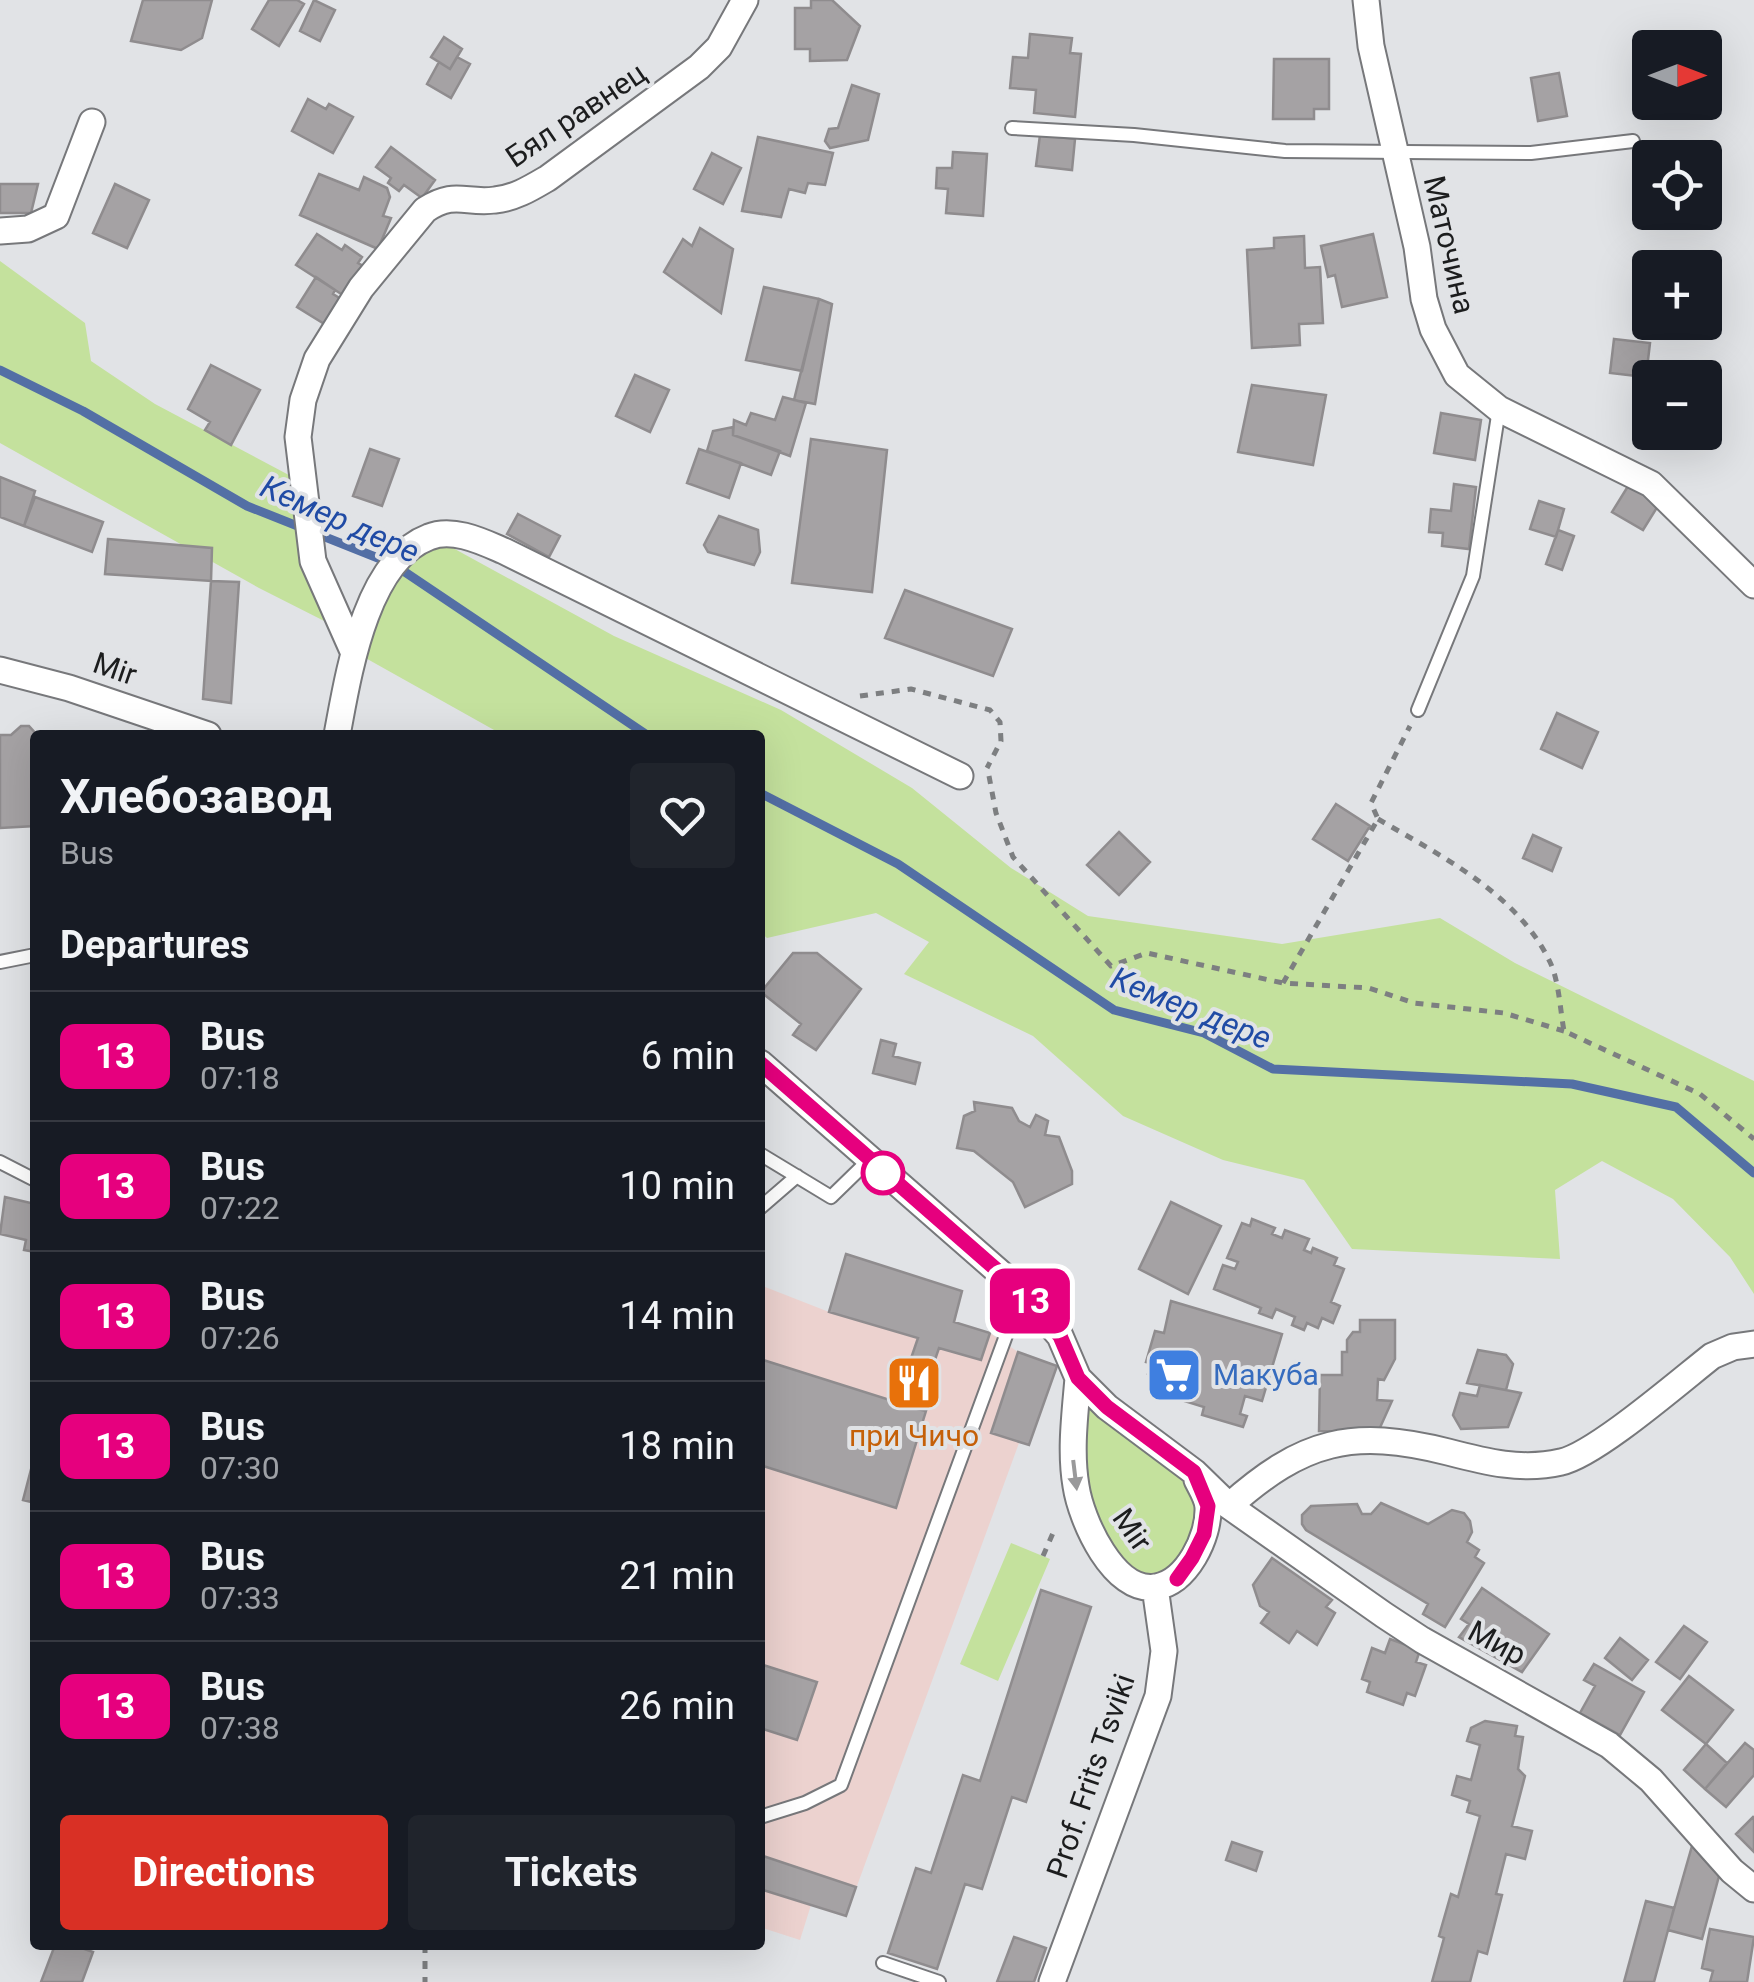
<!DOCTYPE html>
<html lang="en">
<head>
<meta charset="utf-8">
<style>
	body { margin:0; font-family:Roboto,sans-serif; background:#20242c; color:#f1f3f6; height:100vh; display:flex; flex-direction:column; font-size:38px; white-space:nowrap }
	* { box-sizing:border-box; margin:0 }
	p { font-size:32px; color:#9ea1a6 }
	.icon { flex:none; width:55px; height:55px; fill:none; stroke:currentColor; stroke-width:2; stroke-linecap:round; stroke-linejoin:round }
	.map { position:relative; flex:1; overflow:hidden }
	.drawer { position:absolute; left:30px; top:730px; width:735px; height:1220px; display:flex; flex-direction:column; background:#171b24; border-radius:10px; box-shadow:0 10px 40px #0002 }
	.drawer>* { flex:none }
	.badge { padding:0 20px; border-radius:15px; font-size:35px; line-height:65px }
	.needle { width:65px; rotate:90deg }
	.fabs { position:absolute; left:1632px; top:30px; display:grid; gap:20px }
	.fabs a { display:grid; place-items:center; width:90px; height:90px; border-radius:10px; background:#171b24; box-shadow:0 10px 40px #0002; font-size:50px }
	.map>.badge { position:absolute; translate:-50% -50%; box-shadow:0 0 0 5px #fff }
	h2 { padding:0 30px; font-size:38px; line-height:90px }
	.round { display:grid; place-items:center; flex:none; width:105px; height:105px; border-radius:10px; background:#20242c }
	.head { display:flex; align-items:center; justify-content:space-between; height:170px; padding:0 30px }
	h1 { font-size:48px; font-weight:700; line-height:75px }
	.button { display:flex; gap:20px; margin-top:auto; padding:20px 30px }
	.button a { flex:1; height:115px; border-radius:10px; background:#d93025; color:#fff; font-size:40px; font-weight:700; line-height:115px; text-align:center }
	.button a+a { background:#20242c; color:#f1f3f6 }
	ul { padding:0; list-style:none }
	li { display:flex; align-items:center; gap:30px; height:130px; padding:0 30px; border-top:2px solid #363941 }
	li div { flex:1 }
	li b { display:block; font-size:38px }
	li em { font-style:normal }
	li .badge { min-width:110px; font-weight:700; text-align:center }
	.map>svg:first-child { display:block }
</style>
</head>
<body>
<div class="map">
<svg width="1754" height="1982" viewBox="0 0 1754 1982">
	<rect width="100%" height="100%" fill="#e1e3e6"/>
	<path fill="#ecd2cf" d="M 846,1254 L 962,1291 L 955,1323 L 990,1333 L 1018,1352 L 1057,1366 L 1029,1445 L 1019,1443 L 846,1916 L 811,1905 L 800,1940 L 760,1927 L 760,1285 L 829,1312 Z"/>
	<path fill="#c4e19d" d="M 0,261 L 85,323 L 91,361 L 155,404 L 302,482 L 344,631 L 259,588 L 0,443 Z
		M 431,536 L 614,636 L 781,710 L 912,788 L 1011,868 L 1088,916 L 1282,944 L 1440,918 L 1515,963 L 1754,1081 L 1754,1294 L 1730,1257 L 1673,1199 L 1602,1161 L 1555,1190 L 1560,1259 L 1352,1249 L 1304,1180 L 1223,1160 L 1123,1116 L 1033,1036 L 904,974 L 929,942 L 876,913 L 767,938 L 760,932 L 760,735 L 503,735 L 353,651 L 382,582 Z
		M 1078,1378 L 1194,1472 L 1208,1506 L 1192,1558 L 1136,1585 L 1083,1515 Z
		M 1011,1543 L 1050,1559 L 998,1681 L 960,1664 Z"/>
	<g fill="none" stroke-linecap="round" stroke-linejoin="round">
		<path stroke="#536fa5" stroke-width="9" d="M 0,370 L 83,411 L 247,506 L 393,564 L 647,735
			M 760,793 L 898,864 L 1114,1010 L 1204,1033 L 1273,1069 L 1572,1084 L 1676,1107 L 1754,1173"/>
	</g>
	<path fill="#a5a2a4" stroke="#8f8c8e" stroke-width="2.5" d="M 143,0 L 212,0 L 202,38 L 181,50 L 131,41 Z
		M 269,0 L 297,0 L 304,4 L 279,46 L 252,29 Z
		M 314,0 L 335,10 L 320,41 L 300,31 Z
		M 811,0 L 832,0 L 860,26 L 847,60 L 810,61 L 810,49 L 795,49 L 795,8 L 811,8 Z
		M 1030,34 L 1072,38 L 1070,53 L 1081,54 L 1075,117 L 1034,113 L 1036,90 L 1010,88 L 1013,57 L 1028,58 Z
		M 444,37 L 462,49 L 450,69 L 431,57 Z
		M 457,57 L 470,64 L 451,98 L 427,84 L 439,62 L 450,69 Z
		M 1274,59 L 1329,59 L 1329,109 L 1314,109 L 1314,119 L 1273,119 Z
		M 1559,73 L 1567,116 L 1538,121 L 1531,78 Z
		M 852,85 L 879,94 L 868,140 L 830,148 L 825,141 L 829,129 L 838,128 Z
		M 308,99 L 326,109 L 329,104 L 353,117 L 333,153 L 292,131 Z
		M 1040,135 L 1075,139 L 1072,170 L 1036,166 Z
		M 758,137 L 833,153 L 825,185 L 808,183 L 805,193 L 789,189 L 781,217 L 742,211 Z
		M 391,147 L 435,180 L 422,198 L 404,185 L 399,191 L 388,183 L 391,178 L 376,167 Z
		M 953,152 L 987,154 L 983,216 L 946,213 L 948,189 L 936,188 L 937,168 L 952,168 Z
		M 712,153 L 741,168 L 723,204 L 694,189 Z
		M 319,174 L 359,190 L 364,177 L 387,188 L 390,197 L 383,216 L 391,218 L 378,249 L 300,215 Z
		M 0,184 L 38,184 L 31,213 L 0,213 Z
		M 115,184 L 149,200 L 127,248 L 93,233 Z
		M 700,228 L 733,249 L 721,313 L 664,272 L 683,239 L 692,246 Z
		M 317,234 L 342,250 L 345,245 L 362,257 L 358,263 L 365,267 L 346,297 L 296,265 Z
		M 1373,234 L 1387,297 L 1342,307 L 1335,275 L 1328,277 L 1321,246 Z
		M 1304,236 L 1305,268 L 1320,267 L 1323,323 L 1299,324 L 1300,345 L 1252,348 L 1247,250 L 1274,248 L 1274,238 Z
		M 316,277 L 335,290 L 333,294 L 341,299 L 326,325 L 297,307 Z
		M 764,287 L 819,299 L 802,371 L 746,360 Z
		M 819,299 L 832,304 L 815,404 L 794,400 Z
		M 1614,339 L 1650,343 L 1646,377 L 1610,373 Z
		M 211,365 L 260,390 L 231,445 L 205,430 L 210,422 L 188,409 Z
		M 635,375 L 669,390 L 650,432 L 616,416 Z
		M 1252,385 L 1326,395 L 1313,465 L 1238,452 Z
		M 783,397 L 806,403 L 790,456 L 733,435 L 734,420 L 746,425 L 751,413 L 775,420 Z
		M 1441,413 L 1481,420 L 1475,460 L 1434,453 Z
		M 733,427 L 733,435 L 780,451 L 771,475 L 707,451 L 713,431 Z
		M 811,439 L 887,450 L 872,592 L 792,583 Z
		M 370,449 L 399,459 L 382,506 L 353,496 Z
		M 699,449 L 741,463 L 729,498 L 687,483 Z
		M 0,477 L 35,491 L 24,526 L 0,517 Z
		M 1630,483 L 1661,501 L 1643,530 L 1612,512 Z
		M 1454,484 L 1476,487 L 1469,549 L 1442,546 L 1443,533 L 1429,532 L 1431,509 L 1451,511 Z
		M 35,497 L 103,522 L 92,552 L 24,526 Z
		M 1539,501 L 1564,509 L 1556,537 L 1530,529 Z
		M 518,514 L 560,536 L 549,557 L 507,534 Z
		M 719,516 L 758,530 L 760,552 L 754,565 L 708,552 L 704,545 Z
		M 1558,530 L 1574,536 L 1562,570 L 1546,564 Z
		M 108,539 L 212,548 L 211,581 L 105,574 Z
		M 211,581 L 239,582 L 231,703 L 203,699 Z
		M 905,590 L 1012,629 L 993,676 L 885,638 Z
		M 1557,713 L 1598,732 L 1582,768 L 1541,749 Z
		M 21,726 L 29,726 L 37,735 L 35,826 L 0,828 L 0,735 L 11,735 Z
		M 1336,804 L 1370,826 L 1348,861 L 1313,839 Z
		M 1119,832 L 1150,862 L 1119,895 L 1087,865 Z
		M 1533,835 L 1561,848 L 1552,871 L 1523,858 Z
		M 793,953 L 817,953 L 861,989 L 816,1050 L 793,1035 L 801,1024 L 761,992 Z
		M 881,1040 L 896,1044 L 893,1056 L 920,1063 L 915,1084 L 873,1073 Z
		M 974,1102 L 1012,1108 L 1019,1121 L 1030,1127 L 1036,1115 L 1048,1121 L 1045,1135 L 1059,1137 L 1072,1171 L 1072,1184 L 1025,1207 L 1013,1182 L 974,1151 L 957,1148 L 964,1116 L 975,1111 Z
		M 5,1197 L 35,1204 L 35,1252 L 24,1250 L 26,1240 L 0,1234 Z
		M 1171,1202 L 1221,1226 L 1188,1294 L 1139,1269 Z
		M 1252,1219 L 1275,1228 L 1272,1234 L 1282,1238 L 1285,1230 L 1309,1239 L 1304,1250 L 1311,1253 L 1313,1248 L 1337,1258 L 1334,1265 L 1344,1269 L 1331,1302 L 1340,1306 L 1333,1323 L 1322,1318 L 1318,1328 L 1307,1323 L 1304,1330 L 1292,1325 L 1295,1317 L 1276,1309 L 1272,1318 L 1259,1313 L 1261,1308 L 1214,1289 L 1223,1265 L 1235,1269 L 1238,1262 L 1227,1258 L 1242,1223 L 1250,1226 Z
		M 846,1254 L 962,1291 L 954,1322 L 990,1333 L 981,1360 L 939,1348 L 918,1409 L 926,1411 L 896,1508 L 760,1465 L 760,1359 L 896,1402 L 918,1338 L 829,1312 Z
		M 1171,1301 L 1282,1334 L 1262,1401 L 1245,1396 L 1240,1414 L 1247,1416 L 1243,1427 L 1202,1415 L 1204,1407 L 1168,1396 L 1173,1381 L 1148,1374 L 1151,1363 L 1146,1362 L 1155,1331 L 1164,1333 Z
		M 1360,1320 L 1395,1320 L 1395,1359 L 1384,1380 L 1378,1379 L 1377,1400 L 1392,1401 L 1378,1432 L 1319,1431 L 1320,1375 L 1342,1375 L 1342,1352 L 1347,1352 L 1347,1340 L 1353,1332 L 1360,1332 Z
		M 1478,1350 L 1506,1355 L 1513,1364 L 1506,1390 L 1467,1383 Z
		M 1018,1352 L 1057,1366 L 1029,1445 L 991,1433 Z
		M 1480,1385 L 1521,1393 L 1508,1427 L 1461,1429 L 1453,1415 L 1460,1393 L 1477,1396 Z
		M 35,1454 L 35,1503 L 23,1500 Z
		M 1381,1503 L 1428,1524 L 1452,1510 L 1464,1513 L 1470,1521 L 1472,1532 L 1467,1542 L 1479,1550 L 1475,1557 L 1484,1563 L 1445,1627 L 1423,1614 L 1428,1604 L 1306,1530 L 1302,1524 L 1302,1515 L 1311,1506 L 1357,1504 L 1362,1514 L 1371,1514 Z
		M 1272,1558 L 1332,1600 L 1326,1607 L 1335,1613 L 1317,1645 L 1297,1631 L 1289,1643 L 1261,1623 L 1269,1612 L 1260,1606 L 1253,1585 Z
		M 1482,1588 L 1549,1634 L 1522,1672 L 1459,1637 L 1469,1624 L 1461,1619 Z
		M 1041,1590 L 1091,1607 L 1026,1802 L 1012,1797 L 982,1889 L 965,1884 L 937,1969 L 888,1953 L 916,1868 L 931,1873 L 963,1775 L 980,1781 Z
		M 1684,1626 L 1707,1642 L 1680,1679 L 1656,1662 Z
		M 1620,1638 L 1648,1660 L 1632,1680 L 1605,1658 Z
		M 1390,1639 L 1420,1650 L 1416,1662 L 1426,1665 L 1415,1696 L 1407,1693 L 1403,1705 L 1367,1692 L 1370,1682 L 1362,1679 L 1372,1648 L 1385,1653 Z
		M 760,1664 L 817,1682 L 797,1740 L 760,1728 Z
		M 1594,1664 L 1644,1692 L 1620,1735 L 1580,1713 L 1595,1686 L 1584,1680 Z
		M 1689,1676 L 1733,1710 L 1706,1744 L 1662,1710 Z
		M 1485,1721 L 1517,1726 L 1515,1736 L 1523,1737 L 1518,1769 L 1525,1776 L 1512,1826 L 1532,1831 L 1525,1859 L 1506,1854 L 1496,1894 L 1502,1895 L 1487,1954 L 1478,1951 L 1470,1982 L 1432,1982 L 1444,1938 L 1439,1936 L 1451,1894 L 1458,1897 L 1480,1816 L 1467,1812 L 1470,1801 L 1452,1795 L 1457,1776 L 1471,1780 L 1480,1745 L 1467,1741 L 1471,1728 Z
		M 1745,1743 L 1754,1750 L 1754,1775 L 1726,1807 L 1705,1789 Z
		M 1706,1744 L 1727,1763 L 1705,1789 L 1684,1770 Z
		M 1753,1817 L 1754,1818 L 1754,1852 L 1736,1834 Z
		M 1232,1842 L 1262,1852 L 1256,1871 L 1226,1860 Z
		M 1692,1846 L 1719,1876 L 1702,1939 L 1668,1930 Z
		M 760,1855 L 856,1887 L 846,1916 L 760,1889 Z
		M 1646,1901 L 1674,1908 L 1654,1982 L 1624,1982 Z
		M 1710,1929 L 1754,1937 L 1747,1982 L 1710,1982 L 1713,1971 L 1702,1968 Z
		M 1014,1937 L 1046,1948 L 1034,1982 L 997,1982 Z
		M 55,1945 L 73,1945 L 93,1952 L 82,1982 L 41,1982 Z"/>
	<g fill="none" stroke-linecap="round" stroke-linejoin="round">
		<g stroke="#77787b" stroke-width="16">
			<path id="service" d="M 1012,128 L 1134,135 L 1285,151 L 1531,153 L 1633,141
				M 1418,710 L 1473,576 L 1499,409
				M 0,962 L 35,955
				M 760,1154 L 831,1197 L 869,1160
				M 0,1162 L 35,1180
				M 760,1208 L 797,1176
				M 760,1817 L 805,1803 L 841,1785 L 1022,1292
				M 883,1963 L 939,1982"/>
		</g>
		<g stroke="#77787b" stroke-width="29">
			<path id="minor" d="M 1366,0 L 1371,46 L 1417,247 L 1424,299 L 1433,329 L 1457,375 L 1499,409 L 1651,484 L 1754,585
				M 0,231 L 28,229 L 56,216 L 92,122
				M 353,651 L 313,561 L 298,437 L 303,400 L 317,359 L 361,288 L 425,210 C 455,190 465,204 495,200 C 515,198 531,188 548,178 L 699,67 L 719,47 L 745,0
				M 0,670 L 69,688 L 208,735
				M 337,735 C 348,677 365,561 429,537 C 453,527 483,542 504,551 L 960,776
				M 760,1063 L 1022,1292 L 1060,1336 L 1078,1378 L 1107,1407 L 1194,1472 L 1229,1506 L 1384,1615 L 1422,1640 L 1609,1745 L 1651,1780 L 1732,1871 L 1754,1889
				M 1078,1378 C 1075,1414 1070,1451 1076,1486 C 1081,1520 1114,1594 1156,1587 C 1187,1582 1209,1537 1208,1508 C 1208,1499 1201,1488 1197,1480
				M 1229,1506 C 1303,1440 1352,1428 1448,1452 C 1486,1462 1522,1471 1561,1462 C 1595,1455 1680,1381 1712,1356 L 1733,1347 L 1754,1344
				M 1052,1982 L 1158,1696 L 1164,1651 L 1155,1587"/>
		</g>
		<path stroke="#7d7f81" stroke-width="5" stroke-dasharray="8 8" stroke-linecap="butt" d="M 860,696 L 911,689 L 990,710 L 1000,722 L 1001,741 L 987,768
			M 989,776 L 996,813 L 1013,857 L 1111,966 L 1147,953 L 1283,983 L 1369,988 L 1414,1003 L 1504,1013 L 1564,1031
			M 1378,819 C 1441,856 1518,894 1550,962 C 1559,981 1560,1009 1564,1031 L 1700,1094 L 1754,1139
			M 1283,983 L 1378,819 L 1371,803 L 1410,726
			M 1043,1556 L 1053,1533 L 1059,1530
			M 425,1945 L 425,1982"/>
		<use href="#service" stroke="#fff" stroke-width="12"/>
		<use href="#minor" stroke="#fff" stroke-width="25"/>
	</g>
	<defs><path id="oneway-solid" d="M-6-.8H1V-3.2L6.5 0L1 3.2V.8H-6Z" transform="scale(2.5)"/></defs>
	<use fill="#99999a" href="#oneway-solid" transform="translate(1075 1475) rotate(83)"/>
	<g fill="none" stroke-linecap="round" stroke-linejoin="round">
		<g stroke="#fff" stroke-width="22">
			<path id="line" d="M 760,1063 L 1022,1292 L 1060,1336 L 1078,1378 L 1107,1407 L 1194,1472 L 1208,1506 L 1204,1534 L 1192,1558 L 1177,1579"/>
		</g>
		<use href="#line" stroke="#e6007e" stroke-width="15"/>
	</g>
	<defs>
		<g id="supermarket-square" transform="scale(2.875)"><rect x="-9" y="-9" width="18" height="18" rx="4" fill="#3f7fe0" stroke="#e1e3e6"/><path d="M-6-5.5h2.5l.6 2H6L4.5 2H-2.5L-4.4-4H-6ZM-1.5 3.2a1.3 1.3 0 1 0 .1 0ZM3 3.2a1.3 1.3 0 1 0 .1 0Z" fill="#fff"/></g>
		<g id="restaurant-square" transform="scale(2.875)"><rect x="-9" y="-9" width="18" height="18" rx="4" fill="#e8710a" stroke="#e1e3e6"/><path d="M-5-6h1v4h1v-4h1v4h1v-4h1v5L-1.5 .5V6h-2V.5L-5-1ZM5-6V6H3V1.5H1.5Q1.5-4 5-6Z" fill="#fff"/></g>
	</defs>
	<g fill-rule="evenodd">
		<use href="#supermarket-square" x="1174" y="1375"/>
		<use href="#restaurant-square" x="914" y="1383"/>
	</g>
	<circle fill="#fff" stroke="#e6007e" stroke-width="5" cx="883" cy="1173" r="20"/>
	<g text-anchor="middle" stroke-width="8" stroke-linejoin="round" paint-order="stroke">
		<g font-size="30" fill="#1c1d1e" stroke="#e1e3e6">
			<text transform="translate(576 115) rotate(-34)" y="10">Бял равнец</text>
			<text transform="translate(1449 245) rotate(77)" y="10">Маточина</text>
			<text transform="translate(115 669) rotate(19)" y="10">Mir</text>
			<text transform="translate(1132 1530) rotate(55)" y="10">Mir</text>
			<text transform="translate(1497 1643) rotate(28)" y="10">Мир</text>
			<text transform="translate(1091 1776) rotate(-71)" y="10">Prof. Frits Tsviki</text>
		</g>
		<g font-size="30" fill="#366cbe" stroke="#e1e3e6" text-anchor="start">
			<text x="1213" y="1385">Макуба</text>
		</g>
		<g font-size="30" fill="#c56008" stroke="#e1e3e6">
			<text x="914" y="1446">при Чичо</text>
		</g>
		<g font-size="32" font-style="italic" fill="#204ba5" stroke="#e1e3e6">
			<text transform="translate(340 519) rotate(24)" y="11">Кемер дере</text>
			<text transform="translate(1191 1008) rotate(22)" y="11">Кемер дере</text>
		</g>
	</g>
</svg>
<div class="fabs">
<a><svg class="needle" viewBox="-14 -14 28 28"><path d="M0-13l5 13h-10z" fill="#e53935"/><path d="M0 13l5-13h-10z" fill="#9ea1a6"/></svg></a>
<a><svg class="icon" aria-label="locate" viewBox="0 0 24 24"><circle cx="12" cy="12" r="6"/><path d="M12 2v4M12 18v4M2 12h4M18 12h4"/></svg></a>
<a>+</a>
<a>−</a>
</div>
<b class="badge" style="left:1030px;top:1301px;background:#e6007e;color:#fff">13</b>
<section class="drawer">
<div class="head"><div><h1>Хлебозавод</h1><p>Bus</p></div><a class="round"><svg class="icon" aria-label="heart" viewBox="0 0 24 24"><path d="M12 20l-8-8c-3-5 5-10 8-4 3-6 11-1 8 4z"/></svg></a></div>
<h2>Departures</h2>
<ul>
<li><span class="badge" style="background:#e6007e;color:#fff">13</span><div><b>Bus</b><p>07:18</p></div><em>6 min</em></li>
<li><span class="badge" style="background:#e6007e;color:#fff">13</span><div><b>Bus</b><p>07:22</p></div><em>10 min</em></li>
<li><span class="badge" style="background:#e6007e;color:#fff">13</span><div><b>Bus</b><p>07:26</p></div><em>14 min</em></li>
<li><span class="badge" style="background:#e6007e;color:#fff">13</span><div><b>Bus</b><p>07:30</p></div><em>18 min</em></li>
<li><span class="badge" style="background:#e6007e;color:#fff">13</span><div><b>Bus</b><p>07:33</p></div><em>21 min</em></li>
<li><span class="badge" style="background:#e6007e;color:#fff">13</span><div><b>Bus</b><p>07:38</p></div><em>26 min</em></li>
</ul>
<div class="button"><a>Directions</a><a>Tickets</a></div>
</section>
</div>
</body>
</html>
